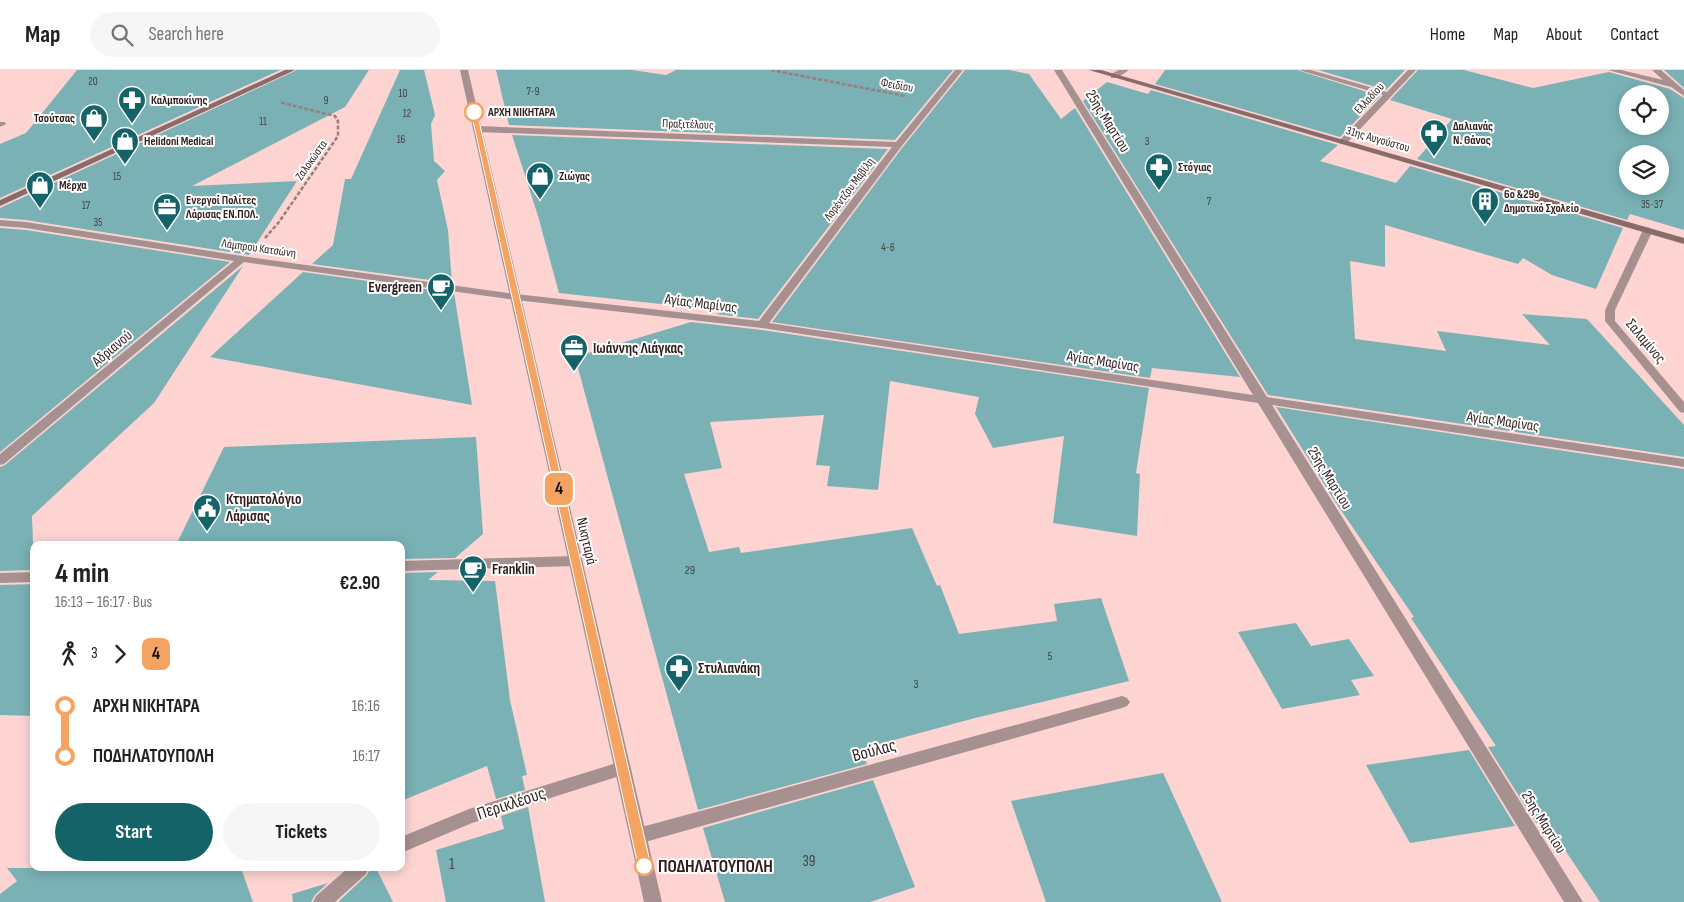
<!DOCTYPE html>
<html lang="en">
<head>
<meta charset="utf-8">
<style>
	body { margin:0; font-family:"Sofia Sans Condensed",sans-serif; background:#f6f6f6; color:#202124; height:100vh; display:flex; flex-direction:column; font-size:19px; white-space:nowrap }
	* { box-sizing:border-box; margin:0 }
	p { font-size:16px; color:#757577 }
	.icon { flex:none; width:28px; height:28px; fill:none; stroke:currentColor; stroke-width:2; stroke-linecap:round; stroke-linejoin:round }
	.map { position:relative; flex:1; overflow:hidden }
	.side { position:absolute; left:30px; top:471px; width:375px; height:330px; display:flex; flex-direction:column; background:#fff; border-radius:10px; box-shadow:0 2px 12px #0003 }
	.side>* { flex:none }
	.badge { padding:0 10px; border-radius:8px; font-size:18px; line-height:32px }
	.buttons { position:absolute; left:1619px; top:15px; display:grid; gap:10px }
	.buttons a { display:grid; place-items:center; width:50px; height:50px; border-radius:50%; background:#fff; box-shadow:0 2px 12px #0003; font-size:25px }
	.map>.badge { position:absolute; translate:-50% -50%; box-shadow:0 0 0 2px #fff }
	.legs { display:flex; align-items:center; gap:8px; height:55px; padding:0 25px; font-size:16px }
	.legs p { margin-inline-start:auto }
	.headline { display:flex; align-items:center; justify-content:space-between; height:85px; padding:0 25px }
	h1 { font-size:28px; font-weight:700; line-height:38px }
	.cta { display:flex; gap:10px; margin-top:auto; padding:10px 25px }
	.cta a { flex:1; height:58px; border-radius:30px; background:#136368; color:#fff; font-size:20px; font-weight:700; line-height:58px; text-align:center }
	.cta a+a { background:#f6f6f6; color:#202124 }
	ul { padding:0 25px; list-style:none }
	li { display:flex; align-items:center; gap:18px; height:50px; font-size:19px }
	li i { display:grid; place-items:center; width:8px; height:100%; margin:0 6px; background:currentColor }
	li i::after { content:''; width:12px; height:12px; margin:-6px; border:4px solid; border-radius:50%; background:#fff }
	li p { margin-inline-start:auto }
	li:first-child i { background:linear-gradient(#0000 50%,currentColor 0) }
	li:last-child i { background:linear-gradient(currentColor 50%,#0000 0) }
	header { display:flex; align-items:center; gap:30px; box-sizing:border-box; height:70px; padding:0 25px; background:#fff; border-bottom:1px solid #e0e0e0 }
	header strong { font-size:24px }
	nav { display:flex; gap:28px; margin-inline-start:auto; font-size:18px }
	.search { width:350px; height:45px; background:#f6f6f6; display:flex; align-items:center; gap:12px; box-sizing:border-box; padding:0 18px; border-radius:28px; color:#757577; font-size:19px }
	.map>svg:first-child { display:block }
</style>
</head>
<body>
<header>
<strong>Map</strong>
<div class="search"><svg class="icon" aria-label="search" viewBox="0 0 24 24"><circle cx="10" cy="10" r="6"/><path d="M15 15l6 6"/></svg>Search here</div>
<nav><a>Home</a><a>Map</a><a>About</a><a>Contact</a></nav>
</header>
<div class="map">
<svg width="1684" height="832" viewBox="0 0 1684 832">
	<rect width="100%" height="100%" fill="#fdd4d2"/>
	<path fill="#7ab1b5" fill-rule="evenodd" d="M 77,0 L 280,0 L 0,128 L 0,74 L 26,63 Z
		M 297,0 L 369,0 L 345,37 L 192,116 L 297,111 L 249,185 L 26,150 L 0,148 L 0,138 Z
		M 400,0 L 424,0 L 435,45 L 431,54 L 434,91 L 445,101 L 437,110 L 448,160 L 452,213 L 312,194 L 333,175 L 345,109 L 351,109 Z
		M 496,0 L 632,0 L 666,5 L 676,0 L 953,0 L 895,70 L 509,55 Z
		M 965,0 L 1009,0 L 1029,4 L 1061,49 L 1075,38 L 1240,307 L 1152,298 L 1150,308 L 772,252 L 902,78 Z
		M 1165,0 L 1297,0 L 1380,26 L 1340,67 L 1155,14 Z
		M 1318,0 L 1405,0 L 1386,20 Z
		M 1418,0 L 1464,0 L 1533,18 L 1609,2 L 1670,19 L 1684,28 L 1684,160 L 1630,144 L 1627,150 L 1417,89 L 1452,49 L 1390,30 ZM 1628,24 L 1660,24 L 1660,56 L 1628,56 ZM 1628,84 L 1660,84 L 1660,116 L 1628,116 Z
		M 1664,0 L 1684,0 L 1684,18 Z
		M 1107,12 L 1148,24 L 1151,20 L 1338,75 L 1320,91 L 1396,113 L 1410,96 L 1623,158 L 1596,219 L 1552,205 L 1523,188 L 1518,194 L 1385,155 L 1385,197 L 1350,191 L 1355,269 L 1446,281 L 1437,261 L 1550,275 L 1522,244 L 1587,249 L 1684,355 L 1684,387 L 1268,325 L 1083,31 Z
		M 512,65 L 888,79 L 758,249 L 716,244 L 726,241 L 559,223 L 538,146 Z
		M 0,158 L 26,160 L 230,192 L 0,382 Z
		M 243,196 L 154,333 L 32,446 L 34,500 L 0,501 L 0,397 L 5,395 Z
		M 303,202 L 454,223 L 472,335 L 210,287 Z
		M 691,252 L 762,260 L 1149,318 L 1136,403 L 1140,404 L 1137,466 L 1053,453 L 1064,366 L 993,378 L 975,344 L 979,327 L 890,311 L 878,420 L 827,416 L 830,396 L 816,395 L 824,345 L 710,352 L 722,398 L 684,404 L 709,482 L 739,477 L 741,483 L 912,458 L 937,516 L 940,515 L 959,564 L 1057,551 L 1054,534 L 1101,528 L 1129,611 L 975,648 L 861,679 L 867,694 L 698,740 L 575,287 Z
		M 1276,337 L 1684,399 L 1684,832 L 1600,832 L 1546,752 L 1536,753 L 1488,677 L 1496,676 L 1411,548 L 1414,547 L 1336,433 Z
		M 476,367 L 483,464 L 455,488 L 401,489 L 401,475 L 176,475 L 224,377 Z
		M 438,502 L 428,510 L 495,511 L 510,630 L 527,705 L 522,706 L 525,720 L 496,729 L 487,696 L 401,731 L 401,503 Z
		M 34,514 L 34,646 L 0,645 L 0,515 Z
		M 1296,553 L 1311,576 L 1349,569 L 1374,606 L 1351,610 L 1360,625 L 1282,639 L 1238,562 Z
		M 1469,680 L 1515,756 L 1410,773 L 1366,695 Z
		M 1163,703 L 1222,832 L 1046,832 L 1011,731 Z
		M 873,710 L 915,817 L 870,832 L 725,832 L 703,758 Z
		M 528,737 L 545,832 L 446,832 L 436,780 L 504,759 L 501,746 Z
		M 7,798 L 241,798 L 253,832 L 0,832 L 0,824 L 17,811 Z
		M 376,798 L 393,832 L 338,832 L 367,805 L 369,801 Z
		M 328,813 L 315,825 L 311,832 L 293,832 L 292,824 Z"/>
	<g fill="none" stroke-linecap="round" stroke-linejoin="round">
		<path stroke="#9b7d7b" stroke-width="2.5" stroke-dasharray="4 2" stroke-linecap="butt" d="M 771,0 L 905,26
			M 265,168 L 279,152 L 338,66 L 338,51 L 335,46 L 279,32"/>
		<path fill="#a69190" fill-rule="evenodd" d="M 0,52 L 5,52 L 6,54 L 0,57 Z"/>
		<path fill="#a69190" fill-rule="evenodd" d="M 955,0 L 963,0 L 901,77 L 769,253 L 1253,325 L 1054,0 L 1062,0 L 1267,327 L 1684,389 L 1684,397 L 1272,335 L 1583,832 L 1564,832 L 1258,333 L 762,258 L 516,230 L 244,192 L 4,394 L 0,395 L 0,384 L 234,191 L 26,158 L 0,156 L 0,150 L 26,152 L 242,186 L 516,224 L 759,251 L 892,77 L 478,62 L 474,59 L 478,56 L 896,72 Z
			M 1119,0 L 1129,0 L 1117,8 L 1111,8 L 1111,4 Z
			M 1299,0 L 1311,0 L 1387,22 L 1408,0 L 1416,0 L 1346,74 L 1340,74 L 1340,70 L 1383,25 Z
			M 1608,0 L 1621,0 L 1663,10 L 1652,0 L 1661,0 L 1684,20 L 1684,26 L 1671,17 Z
			M 1648,157 L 1653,160 L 1615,240 L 1615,251 L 1684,332 L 1684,343 L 1680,342 L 1605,251 L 1605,240 L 1643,160 Z
			M 575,486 L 580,487 L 582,491 L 580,495 L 575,496 L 401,501 L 401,491 Z
			M 34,502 L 34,512 L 0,513 L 0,503 Z
			M 1122,626 L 1127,628 L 1130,632 L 1127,636 L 1122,638 L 638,774 L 632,771 L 630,766 L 632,761 L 638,758 Z
			M 623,691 L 629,693 L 631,698 L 629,703 L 472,753 L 401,783 L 401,767 L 469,739 Z
			M 348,798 L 368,798 L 366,804 L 335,832 L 313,832 L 316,826 Z"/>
		<path fill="#a69190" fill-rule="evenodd" d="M 460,0 L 468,0 L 662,832 L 644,832 Z"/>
		<path fill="#896b6a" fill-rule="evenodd" d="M 285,0 L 295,0 L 0,136 L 0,130 Z
			M 1089,0 L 1101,0 L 1684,168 L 1684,174 Z"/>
	</g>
	<path fill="#f4a460" stroke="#fff" d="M 474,40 L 477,42 L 651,796 L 649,801 L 644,802 L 640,801 L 638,796 L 471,42 Z"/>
	<defs>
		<g id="pharmacy-pin" transform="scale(1.4375)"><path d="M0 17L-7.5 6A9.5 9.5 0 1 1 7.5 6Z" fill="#136368" stroke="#fff"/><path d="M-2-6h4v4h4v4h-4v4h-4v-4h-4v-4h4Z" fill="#fff"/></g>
		<g id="shop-pin" transform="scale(1.4375)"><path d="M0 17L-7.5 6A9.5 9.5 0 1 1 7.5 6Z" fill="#136368" stroke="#fff"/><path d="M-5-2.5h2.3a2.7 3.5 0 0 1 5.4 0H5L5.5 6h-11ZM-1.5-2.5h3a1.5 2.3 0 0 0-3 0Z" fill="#fff"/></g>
		<g id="building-pin" transform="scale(1.4375)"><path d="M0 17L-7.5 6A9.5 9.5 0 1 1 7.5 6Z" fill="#136368" stroke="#fff"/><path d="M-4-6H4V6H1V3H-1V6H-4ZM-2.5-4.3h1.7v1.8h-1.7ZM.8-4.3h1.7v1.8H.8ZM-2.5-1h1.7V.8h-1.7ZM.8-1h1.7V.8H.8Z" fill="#fff"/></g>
		<g id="office-pin" transform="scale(1.4375)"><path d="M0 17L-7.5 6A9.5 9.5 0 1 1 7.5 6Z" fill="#136368" stroke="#fff"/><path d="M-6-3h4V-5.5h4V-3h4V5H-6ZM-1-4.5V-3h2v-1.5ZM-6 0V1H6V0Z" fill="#fff"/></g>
		<g id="cafe-pin" transform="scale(1.4375)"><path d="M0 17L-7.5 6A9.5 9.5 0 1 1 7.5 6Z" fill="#136368" stroke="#fff"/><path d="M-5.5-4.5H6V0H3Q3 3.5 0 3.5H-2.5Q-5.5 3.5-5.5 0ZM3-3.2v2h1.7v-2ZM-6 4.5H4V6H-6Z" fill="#fff"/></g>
		<g id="civic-pin" transform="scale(1.4375)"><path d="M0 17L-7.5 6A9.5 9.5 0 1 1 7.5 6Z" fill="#136368" stroke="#fff"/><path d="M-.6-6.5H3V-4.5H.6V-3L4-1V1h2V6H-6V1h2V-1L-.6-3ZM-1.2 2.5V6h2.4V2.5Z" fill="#fff"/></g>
	</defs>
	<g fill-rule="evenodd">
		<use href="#pharmacy-pin" x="132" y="30"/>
		<use href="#shop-pin" x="94" y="48"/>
		<use href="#pharmacy-pin" x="1434" y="63"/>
		<use href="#shop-pin" x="125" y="71"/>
		<use href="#pharmacy-pin" x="1159" y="97"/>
		<use href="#shop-pin" x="540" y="106"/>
		<use href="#shop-pin" x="40" y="115"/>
		<use href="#building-pin" x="1485" y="131"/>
		<use href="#office-pin" x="167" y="137"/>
		<use href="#cafe-pin" x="441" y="217"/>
		<use href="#office-pin" x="574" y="278"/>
		<use href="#civic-pin" x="207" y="438"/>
		<use href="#cafe-pin" x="473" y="499"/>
		<use href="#pharmacy-pin" x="679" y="598"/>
	</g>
	<g fill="#fff" stroke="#f4a460" stroke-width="2.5">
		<circle cx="474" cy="42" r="9"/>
		<circle cx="644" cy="796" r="9"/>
	</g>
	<g text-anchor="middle" stroke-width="4" stroke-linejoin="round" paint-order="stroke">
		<g font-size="11" fill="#424343">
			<text x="93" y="15">20</text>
			<text x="533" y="25">7-9</text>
			<text x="403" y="27">10</text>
			<text x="326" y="34">9</text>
			<text x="407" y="47">12</text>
			<text x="263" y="55">11</text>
			<text x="401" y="73">16</text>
			<text x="1147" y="75">3</text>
			<text x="117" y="110">15</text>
			<text x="1209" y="135">7</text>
			<text x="1652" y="138">35-37</text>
			<text x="86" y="139">17</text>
			<text x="98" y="156">35</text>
			<text x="888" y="181">4-6</text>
		</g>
		<g font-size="12" fill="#301e1d" stroke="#fff">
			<text transform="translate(897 15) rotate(10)" y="4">Φειδίου</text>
			<text transform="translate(1369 28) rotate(-47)" y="4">Ελλαδίου</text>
			<text transform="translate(688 54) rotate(2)" y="4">Πραξιτέλους</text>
			<text transform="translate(1378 69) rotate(16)" y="4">31ης Αυγούστου</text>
			<text transform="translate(311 90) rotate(-55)" y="4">Ζαλοκώστα</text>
			<text transform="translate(849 119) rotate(-53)" y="4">Λορέντζου Μαβίλη</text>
			<text transform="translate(259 178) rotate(8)" y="4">Λάμπρου Κατσώνη</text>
		</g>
		<g font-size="12" font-weight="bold" fill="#301e1d" stroke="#fff" text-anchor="start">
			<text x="151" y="34">Καλμποκίνης</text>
			<text x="75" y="52" text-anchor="end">Τσούτσας</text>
			<text x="1453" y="60">Δαλιανάς<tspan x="1453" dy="14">Ν. Θάνος</tspan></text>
			<text x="144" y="75">Helidoni Medical</text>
			<text x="1178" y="101">Στόγιας</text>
			<text x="559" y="110">Ζιώγας</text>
			<text x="59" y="119">Μέρχα</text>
			<text x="1504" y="128">6ο &amp;29ο<tspan x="1504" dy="14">Δημοτικό Σχολείο</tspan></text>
			<text x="186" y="134">Ενεργοί Πολίτες<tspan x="186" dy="14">Λάρισας ΕΝ.ΠΟΛ.</tspan></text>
		</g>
		<g font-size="12" font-weight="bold" fill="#301e1d" stroke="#fff" text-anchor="start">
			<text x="488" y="46">ΑΡΧΗ ΝΙΚΗΤΑΡΑ</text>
		</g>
		<g font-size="12" fill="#424343">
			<text x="690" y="504">29</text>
			<text x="1050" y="590">5</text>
			<text x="916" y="618">3</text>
		</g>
		<g font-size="15" fill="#301e1d" stroke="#fff">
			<text transform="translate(1108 51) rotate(58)" y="5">25ης Μαρτίου</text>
			<text transform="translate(701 233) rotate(7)" y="5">Αγίας Μαρίνας</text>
			<text transform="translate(1646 271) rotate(50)" y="5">Σαλαμίνος</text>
			<text transform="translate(112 278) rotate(-40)" y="5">Αδριανού</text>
			<text transform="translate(1103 291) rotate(9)" y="5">Αγίας Μαρίνας</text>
			<text transform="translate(1503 351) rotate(8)" y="5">Αγίας Μαρίνας</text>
			<text transform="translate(1330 408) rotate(58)" y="5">25ης Μαρτίου</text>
			<text transform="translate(587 471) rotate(77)" y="5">Νικηταρά</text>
			<text transform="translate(1544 752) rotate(58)" y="5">25ης Μαρτίου</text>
		</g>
		<g font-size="15" font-weight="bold" fill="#301e1d" stroke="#fff" text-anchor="start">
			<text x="422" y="222" text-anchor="end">Evergreen</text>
			<text x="593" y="283">Ιωάννης Λιάγκας</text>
			<text x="226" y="434">Κτηματολόγιο<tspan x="226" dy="17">Λάρισας</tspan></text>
			<text x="492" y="504">Franklin</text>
			<text x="698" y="603">Στυλιανάκη</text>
		</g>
		<g font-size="15" fill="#424343">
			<text x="809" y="796">39</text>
			<text x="452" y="799">1</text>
		</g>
		<g font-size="18" fill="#301e1d" stroke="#fff">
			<text transform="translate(874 680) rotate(-15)" y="6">Βούλας</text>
			<text transform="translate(511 733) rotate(-18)" y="6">Περικλέους</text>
		</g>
		<g font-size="18" font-weight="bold" fill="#301e1d" stroke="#fff" text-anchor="start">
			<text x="658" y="802">ΠΟΔΗΛΑΤΟΥΠΟΛΗ</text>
		</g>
	</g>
</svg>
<div class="buttons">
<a><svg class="icon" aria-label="locate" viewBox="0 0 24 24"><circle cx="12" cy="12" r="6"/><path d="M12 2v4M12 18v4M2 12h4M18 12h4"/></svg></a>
<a><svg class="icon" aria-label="layers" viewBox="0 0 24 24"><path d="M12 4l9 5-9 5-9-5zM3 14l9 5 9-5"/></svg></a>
</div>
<b class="badge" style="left:559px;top:419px;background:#f4a460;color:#111">4</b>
<section class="side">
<div class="headline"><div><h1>4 min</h1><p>16:13 – 16:17 · Bus</p></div><b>€2.90</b></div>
<div class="legs"><svg class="icon" aria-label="walk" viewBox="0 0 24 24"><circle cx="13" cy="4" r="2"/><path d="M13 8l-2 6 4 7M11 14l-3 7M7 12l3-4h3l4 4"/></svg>3<svg class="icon" aria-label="forward" viewBox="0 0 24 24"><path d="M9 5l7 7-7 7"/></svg><b class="badge" style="background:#f4a460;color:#111">4</b></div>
<ul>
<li><i style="color:#f4a460"></i><b>ΑΡΧΗ ΝΙΚΗΤΑΡΑ</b><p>16:16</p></li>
<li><i style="color:#f4a460"></i><b>ΠΟΔΗΛΑΤΟΥΠΟΛΗ</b><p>16:17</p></li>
</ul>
<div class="cta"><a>Start</a><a>Tickets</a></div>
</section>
</div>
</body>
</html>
